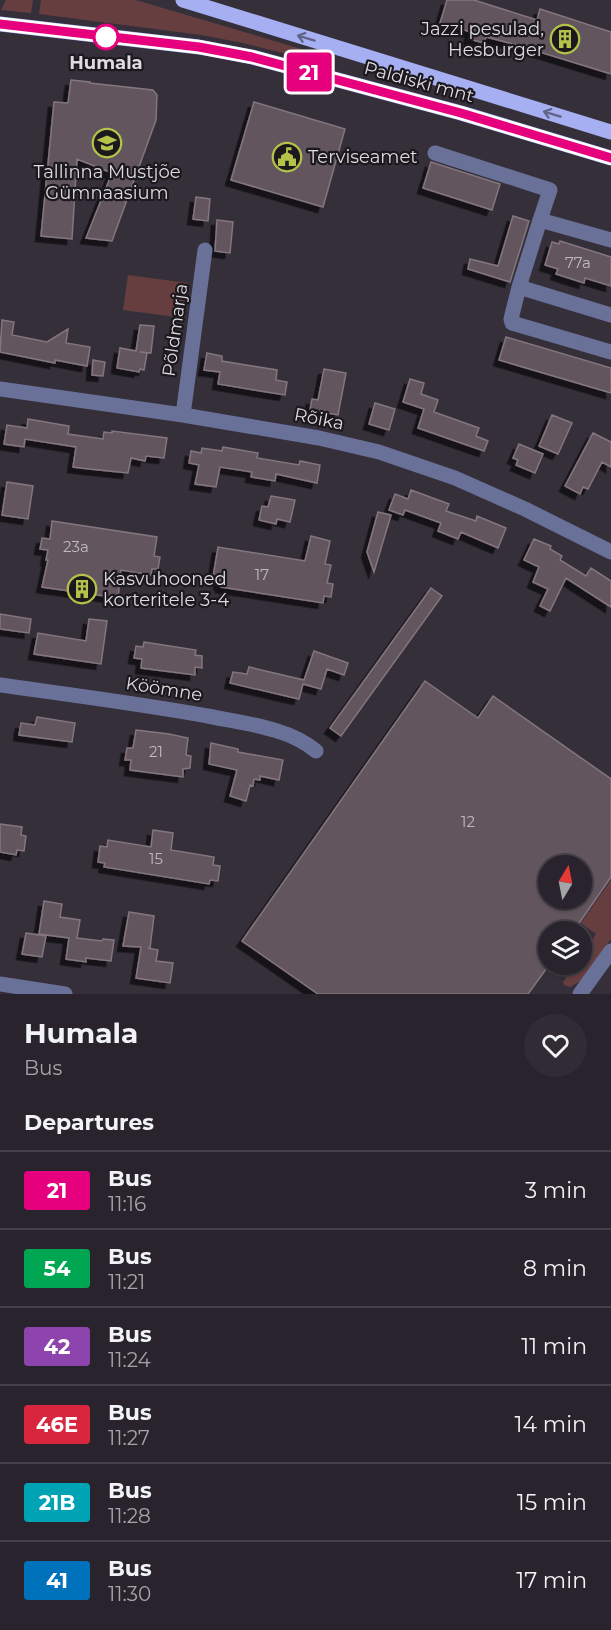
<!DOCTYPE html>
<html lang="en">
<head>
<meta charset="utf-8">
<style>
	body { margin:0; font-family:Montserrat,sans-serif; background:#302b34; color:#f1f3f6; height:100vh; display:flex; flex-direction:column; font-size:22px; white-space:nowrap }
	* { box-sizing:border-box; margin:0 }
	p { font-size:20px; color:#a5a4a9 }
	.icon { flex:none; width:33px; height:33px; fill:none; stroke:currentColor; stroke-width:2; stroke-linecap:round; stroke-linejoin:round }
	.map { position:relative; height:994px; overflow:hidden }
	.panel { display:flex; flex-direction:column; background:#28232c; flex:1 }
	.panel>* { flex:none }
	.badge { padding:0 12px; border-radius:4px; font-size:21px; line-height:39px }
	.needle { width:39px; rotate:10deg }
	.fabs { position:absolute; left:538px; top:855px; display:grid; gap:12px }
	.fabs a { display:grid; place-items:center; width:54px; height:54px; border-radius:50%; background:#28232c; box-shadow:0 2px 4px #0004,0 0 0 2px #444048; font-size:30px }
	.map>.badge { position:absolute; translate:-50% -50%; box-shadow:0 0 0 3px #fff }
	h2 { padding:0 24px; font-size:22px; line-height:54px }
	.round { display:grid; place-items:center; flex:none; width:63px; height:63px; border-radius:32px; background:#302b34 }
	.head { display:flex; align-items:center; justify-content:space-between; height:102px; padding:0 24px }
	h1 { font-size:28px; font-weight:700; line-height:45px }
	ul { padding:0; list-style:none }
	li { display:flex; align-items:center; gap:18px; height:78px; padding:0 24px; border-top:2px solid #444048 }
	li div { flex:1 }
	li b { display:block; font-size:22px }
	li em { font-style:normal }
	li .badge { min-width:66px; font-weight:700; text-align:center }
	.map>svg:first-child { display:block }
</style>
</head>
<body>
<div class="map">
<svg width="611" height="994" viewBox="0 0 611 994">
	<defs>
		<filter id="shadow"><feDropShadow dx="-5.5" dy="5.5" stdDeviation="0" flood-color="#0009"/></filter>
	</defs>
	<rect width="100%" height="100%" fill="#352f3a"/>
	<path fill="#663e40" d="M 6,0 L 33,0 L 31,13 L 1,10 Z
		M 41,0 L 136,0 L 332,58 L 330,65 L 243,43 L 201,35 L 39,14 Z
		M 128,275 L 188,283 L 183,318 L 123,310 Z
		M 611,880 L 611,939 L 581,981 L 570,987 L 564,985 L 563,982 L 575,965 L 582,964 L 582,955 L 596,934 L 581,923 Z"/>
	<path fill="#62555d" stroke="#84767e" stroke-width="1.5" fill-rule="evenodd" filter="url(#shadow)" d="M 447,0 L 474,0 L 537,20 L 540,9 L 611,32 L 611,74 L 517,45 L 486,37 L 484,43 L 469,39 L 471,32 L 440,23 Z
		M 71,80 L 90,82 L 90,83 L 153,90 L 157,95 L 156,120 L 112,241 L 86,238 L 112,173 L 77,159 L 72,239 L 41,236 L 54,102 L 68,103 Z
		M 254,102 L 345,129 L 323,207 L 231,180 Z
		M 431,162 L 500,184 L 492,210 L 423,188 Z
		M 196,197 L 210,199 L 208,221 L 193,219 Z
		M 513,216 L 529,221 L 510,282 L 468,269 L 470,259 L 498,266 Z
		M 217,220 L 233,222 L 230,253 L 215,251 Z
		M 560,241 L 611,257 L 611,286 L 585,278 L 584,283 L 556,274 L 558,269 L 545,265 L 552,242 L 559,244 Z
		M 2,320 L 14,322 L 12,335 L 47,342 L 68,329 L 66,343 L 90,347 L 87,366 L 55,360 L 55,363 L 0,352 Z
		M 140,325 L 154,326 L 151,353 L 140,352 L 147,353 L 144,370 L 140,369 L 139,372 L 117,368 L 120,348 L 136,351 Z
		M 506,337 L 611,368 L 611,393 L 499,360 Z
		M 207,353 L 222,356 L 222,361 L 277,370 L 276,380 L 287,382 L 285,395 L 218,384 L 220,372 L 204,370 Z
		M 93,360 L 105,362 L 103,376 L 92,375 Z
		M 324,369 L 346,373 L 338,415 L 310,410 L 312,399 L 318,400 Z
		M 410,379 L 424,383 L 421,394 L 438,400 L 434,412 L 479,428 L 476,436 L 488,441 L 484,451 L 418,428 L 424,409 L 403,402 Z
		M 375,403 L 395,409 L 389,430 L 369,424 Z
		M 552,415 L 572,423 L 558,454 L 539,446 Z
		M 28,419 L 69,426 L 68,434 L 103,439 L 104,432 L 112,433 L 112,431 L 167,438 L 164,458 L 146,456 L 145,461 L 131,458 L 128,473 L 89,469 L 73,467 L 76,447 L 25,439 L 24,447 L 4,444 L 7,425 L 27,428 Z
		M 593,433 L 611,442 L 611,467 L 602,462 L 588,489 L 583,487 L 580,494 L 565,486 Z
		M 519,444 L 543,454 L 535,473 L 516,465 L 518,460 L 513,458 Z
		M 223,447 L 258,453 L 257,458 L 299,465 L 300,461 L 320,465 L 317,483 L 276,474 L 275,481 L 251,477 L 252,472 L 220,467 L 216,487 L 195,484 L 199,465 L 189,463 L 191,451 L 201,453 L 202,448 L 222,451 Z
		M 7,482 L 33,486 L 28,519 L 2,515 Z
		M 411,490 L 449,504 L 446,511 L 476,521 L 477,516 L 506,528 L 498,548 L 461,532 L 458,539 L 438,531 L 441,523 L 405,510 L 403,515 L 389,510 L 395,494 L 408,499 Z
		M 271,496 L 295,500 L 290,522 L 277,519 L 276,524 L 259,520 L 262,506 L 268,507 Z
		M 378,512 L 391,515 L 374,572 L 367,552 Z
		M 52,521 L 157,537 L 154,556 L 160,557 L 158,569 L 152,569 L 151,575 L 121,570 L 118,598 L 42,587 L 48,560 L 46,560 L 48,550 L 40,549 L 42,538 L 50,539 Z
		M 311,536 L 330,541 L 325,564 L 331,565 L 327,583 L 333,584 L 331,597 L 324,596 L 323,603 L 221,587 L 221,585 L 219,584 L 220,578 L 213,577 L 218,547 L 305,561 Z
		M 534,539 L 551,546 L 550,549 L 562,556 L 560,560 L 586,576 L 591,568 L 611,581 L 611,607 L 566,578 L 550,611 L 540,606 L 548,589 L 533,582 L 539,567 L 524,560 Z
		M 431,588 L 442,596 L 341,736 L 330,728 Z
		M 0,614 L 31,619 L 29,633 L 0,629 Z
		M 89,619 L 107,621 L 101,664 L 34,654 L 38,633 L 86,641 Z
		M 144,642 L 196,650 L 195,655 L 202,656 L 202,668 L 195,667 L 195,675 L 141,668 L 142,659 L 134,658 L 136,646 L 143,647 Z
		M 314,651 L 348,663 L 344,675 L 327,669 L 321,689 L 303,684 L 299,699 L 230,683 L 233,672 L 247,674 L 249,667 L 304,680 Z
		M 425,681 L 478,718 L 493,696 L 611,779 L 611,877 L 573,932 L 549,932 L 549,965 L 528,994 L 318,994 L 242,941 ZM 549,866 L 582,866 L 582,898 L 549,898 Z
		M 37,717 L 75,723 L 72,742 L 19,735 L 21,723 L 35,725 Z
		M 136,730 L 169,734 L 188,738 L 186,755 L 191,756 L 190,768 L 183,769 L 183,777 L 130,770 L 131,760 L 125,760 L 127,748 L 133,748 Z
		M 211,743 L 238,749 L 238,752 L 283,760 L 279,780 L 260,776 L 260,780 L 254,779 L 253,786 L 250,785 L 246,801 L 230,796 L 237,770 L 209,764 Z
		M 0,824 L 22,827 L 21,835 L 26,836 L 24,851 L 17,850 L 16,855 L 0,852 Z
		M 153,830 L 173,833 L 171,850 L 214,857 L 213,865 L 220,866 L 218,881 L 210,880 L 209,884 L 104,867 L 105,863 L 98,862 L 100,846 L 107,847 L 108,840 L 151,847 Z
		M 44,901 L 62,904 L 60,917 L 80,920 L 77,938 L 102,941 L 103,939 L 114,940 L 111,961 L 86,958 L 86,962 L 66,959 L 69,938 L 39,934 Z
		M 129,912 L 154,916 L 150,948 L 148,948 L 158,950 L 156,961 L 173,963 L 170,983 L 136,978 L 141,947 L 123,946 Z
		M 26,933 L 46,936 L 42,957 L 22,954 Z"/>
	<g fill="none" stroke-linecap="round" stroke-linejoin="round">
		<path stroke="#6a7199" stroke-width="15" d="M 435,153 L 550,190 L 540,220
			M 611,240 L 540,220 L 519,287 L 511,319 L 512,323 L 611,352
			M 519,287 L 611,315
			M 0,389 L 183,415 L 319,438 L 379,452 L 455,478 L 525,509 L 611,552
			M 183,415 L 205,250
			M 0,685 C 71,695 142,704 213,717 C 247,724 289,728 316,751
			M 0,984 L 65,994
			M 580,994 L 611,951"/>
		<path stroke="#a5aff2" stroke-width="15" d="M 183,0 L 611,132
			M 0,24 L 199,47 L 252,57 L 461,113 L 611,158"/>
	</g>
	<defs><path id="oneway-shaft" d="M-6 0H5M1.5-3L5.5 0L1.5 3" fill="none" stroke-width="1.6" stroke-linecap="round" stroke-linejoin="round" transform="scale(1.5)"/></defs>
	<g stroke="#606488">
		<use href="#oneway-shaft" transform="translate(306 38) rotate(-163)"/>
		<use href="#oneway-shaft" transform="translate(552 114) rotate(-163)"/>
	</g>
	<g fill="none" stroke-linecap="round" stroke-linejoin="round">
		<g stroke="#fff" stroke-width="14">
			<path id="line" d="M 0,24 L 199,47 L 252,57 L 461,113 L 611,158"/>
		</g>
		<use href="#line" stroke="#e6007e" stroke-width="9"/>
	</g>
	<defs>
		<g id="building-ring" transform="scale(1.5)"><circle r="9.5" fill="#1b191e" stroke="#b5c249" stroke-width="1.5"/><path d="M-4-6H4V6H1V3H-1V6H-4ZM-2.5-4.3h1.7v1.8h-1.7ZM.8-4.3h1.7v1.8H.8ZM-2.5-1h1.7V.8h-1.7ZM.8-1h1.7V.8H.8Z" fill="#b5c249"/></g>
		<g id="school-ring" transform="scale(1.5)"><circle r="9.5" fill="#1b191e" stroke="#b5c249" stroke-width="1.5"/><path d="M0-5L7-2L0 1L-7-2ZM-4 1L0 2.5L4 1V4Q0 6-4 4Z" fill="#b5c249"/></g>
		<g id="civic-ring" transform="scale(1.5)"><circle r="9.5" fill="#1b191e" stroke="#b5c249" stroke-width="1.5"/><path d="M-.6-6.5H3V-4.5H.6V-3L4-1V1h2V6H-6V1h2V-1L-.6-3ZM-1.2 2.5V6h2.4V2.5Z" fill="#b5c249"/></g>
	</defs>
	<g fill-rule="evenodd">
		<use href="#building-ring" x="565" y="39"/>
		<use href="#school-ring" x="107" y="143"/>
		<use href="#civic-ring" x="287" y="157"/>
		<use href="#building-ring" x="82" y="589"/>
	</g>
	<circle fill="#fff" stroke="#e6007e" stroke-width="3" cx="106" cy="37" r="12"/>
	<g text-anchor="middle" stroke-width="4.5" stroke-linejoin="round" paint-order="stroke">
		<g font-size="15" fill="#bfb9c0">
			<text x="578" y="268">77a</text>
			<text x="76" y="552">23a</text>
			<text x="262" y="580">17</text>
			<text x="156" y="757">21</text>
			<text x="468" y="827">12</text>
			<text x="156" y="864">15</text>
		</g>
		<g font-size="18" fill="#dedae1" stroke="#1b191e" text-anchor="start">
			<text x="544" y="35" text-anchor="end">Jazzi pesulad,<tspan x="544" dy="21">Hesburger</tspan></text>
			<text x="308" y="163">Terviseamet</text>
			<text x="107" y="178" text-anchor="middle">Tallinna Mustjõe<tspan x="107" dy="21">Gümnaasium</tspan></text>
			<text x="103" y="585">Kasvuhooned<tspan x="103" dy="21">korteritele 3-4</tspan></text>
		</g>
		<g font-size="18" font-weight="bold" fill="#dedae1" stroke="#1b191e">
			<text x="106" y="69">Humala</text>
		</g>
		<g font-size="18" fill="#dedae1" stroke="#1b191e">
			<text transform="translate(419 82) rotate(15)" y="6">Paldiski mnt</text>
			<text transform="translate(175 330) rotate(-82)" y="6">Põldmarja</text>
			<text transform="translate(319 419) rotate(11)" y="6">Rõika</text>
			<text transform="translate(164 689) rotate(9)" y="6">Köömne</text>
		</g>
	</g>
</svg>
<div class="fabs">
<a><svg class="needle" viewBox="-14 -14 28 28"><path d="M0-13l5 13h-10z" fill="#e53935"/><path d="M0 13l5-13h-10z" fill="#a5a4a9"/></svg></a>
<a><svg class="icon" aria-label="layers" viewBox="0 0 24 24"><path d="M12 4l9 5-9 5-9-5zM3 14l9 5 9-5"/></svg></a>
</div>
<b class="badge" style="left:309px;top:72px;background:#e6007e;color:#fff">21</b>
</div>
<section class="panel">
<div class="head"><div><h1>Humala</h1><p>Bus</p></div><a class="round"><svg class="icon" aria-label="heart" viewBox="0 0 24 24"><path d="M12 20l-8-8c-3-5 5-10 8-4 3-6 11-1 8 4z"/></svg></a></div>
<h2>Departures</h2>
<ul>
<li><span class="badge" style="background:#e6007e;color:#fff">21</span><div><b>Bus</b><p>11:16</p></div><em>3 min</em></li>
<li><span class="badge" style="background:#00a651;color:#fff">54</span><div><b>Bus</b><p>11:21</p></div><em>8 min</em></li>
<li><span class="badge" style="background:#8e44ad;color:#fff">42</span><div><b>Bus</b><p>11:24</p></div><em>11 min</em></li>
<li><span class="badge" style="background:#d7263d;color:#fff">46E</span><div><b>Bus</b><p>11:27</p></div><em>14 min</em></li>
<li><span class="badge" style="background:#00a3b4;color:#fff">21B</span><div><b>Bus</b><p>11:28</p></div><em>15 min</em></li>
<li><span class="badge" style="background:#0072bc;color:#fff">41</span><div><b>Bus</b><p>11:30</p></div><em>17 min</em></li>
</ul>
</section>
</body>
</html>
